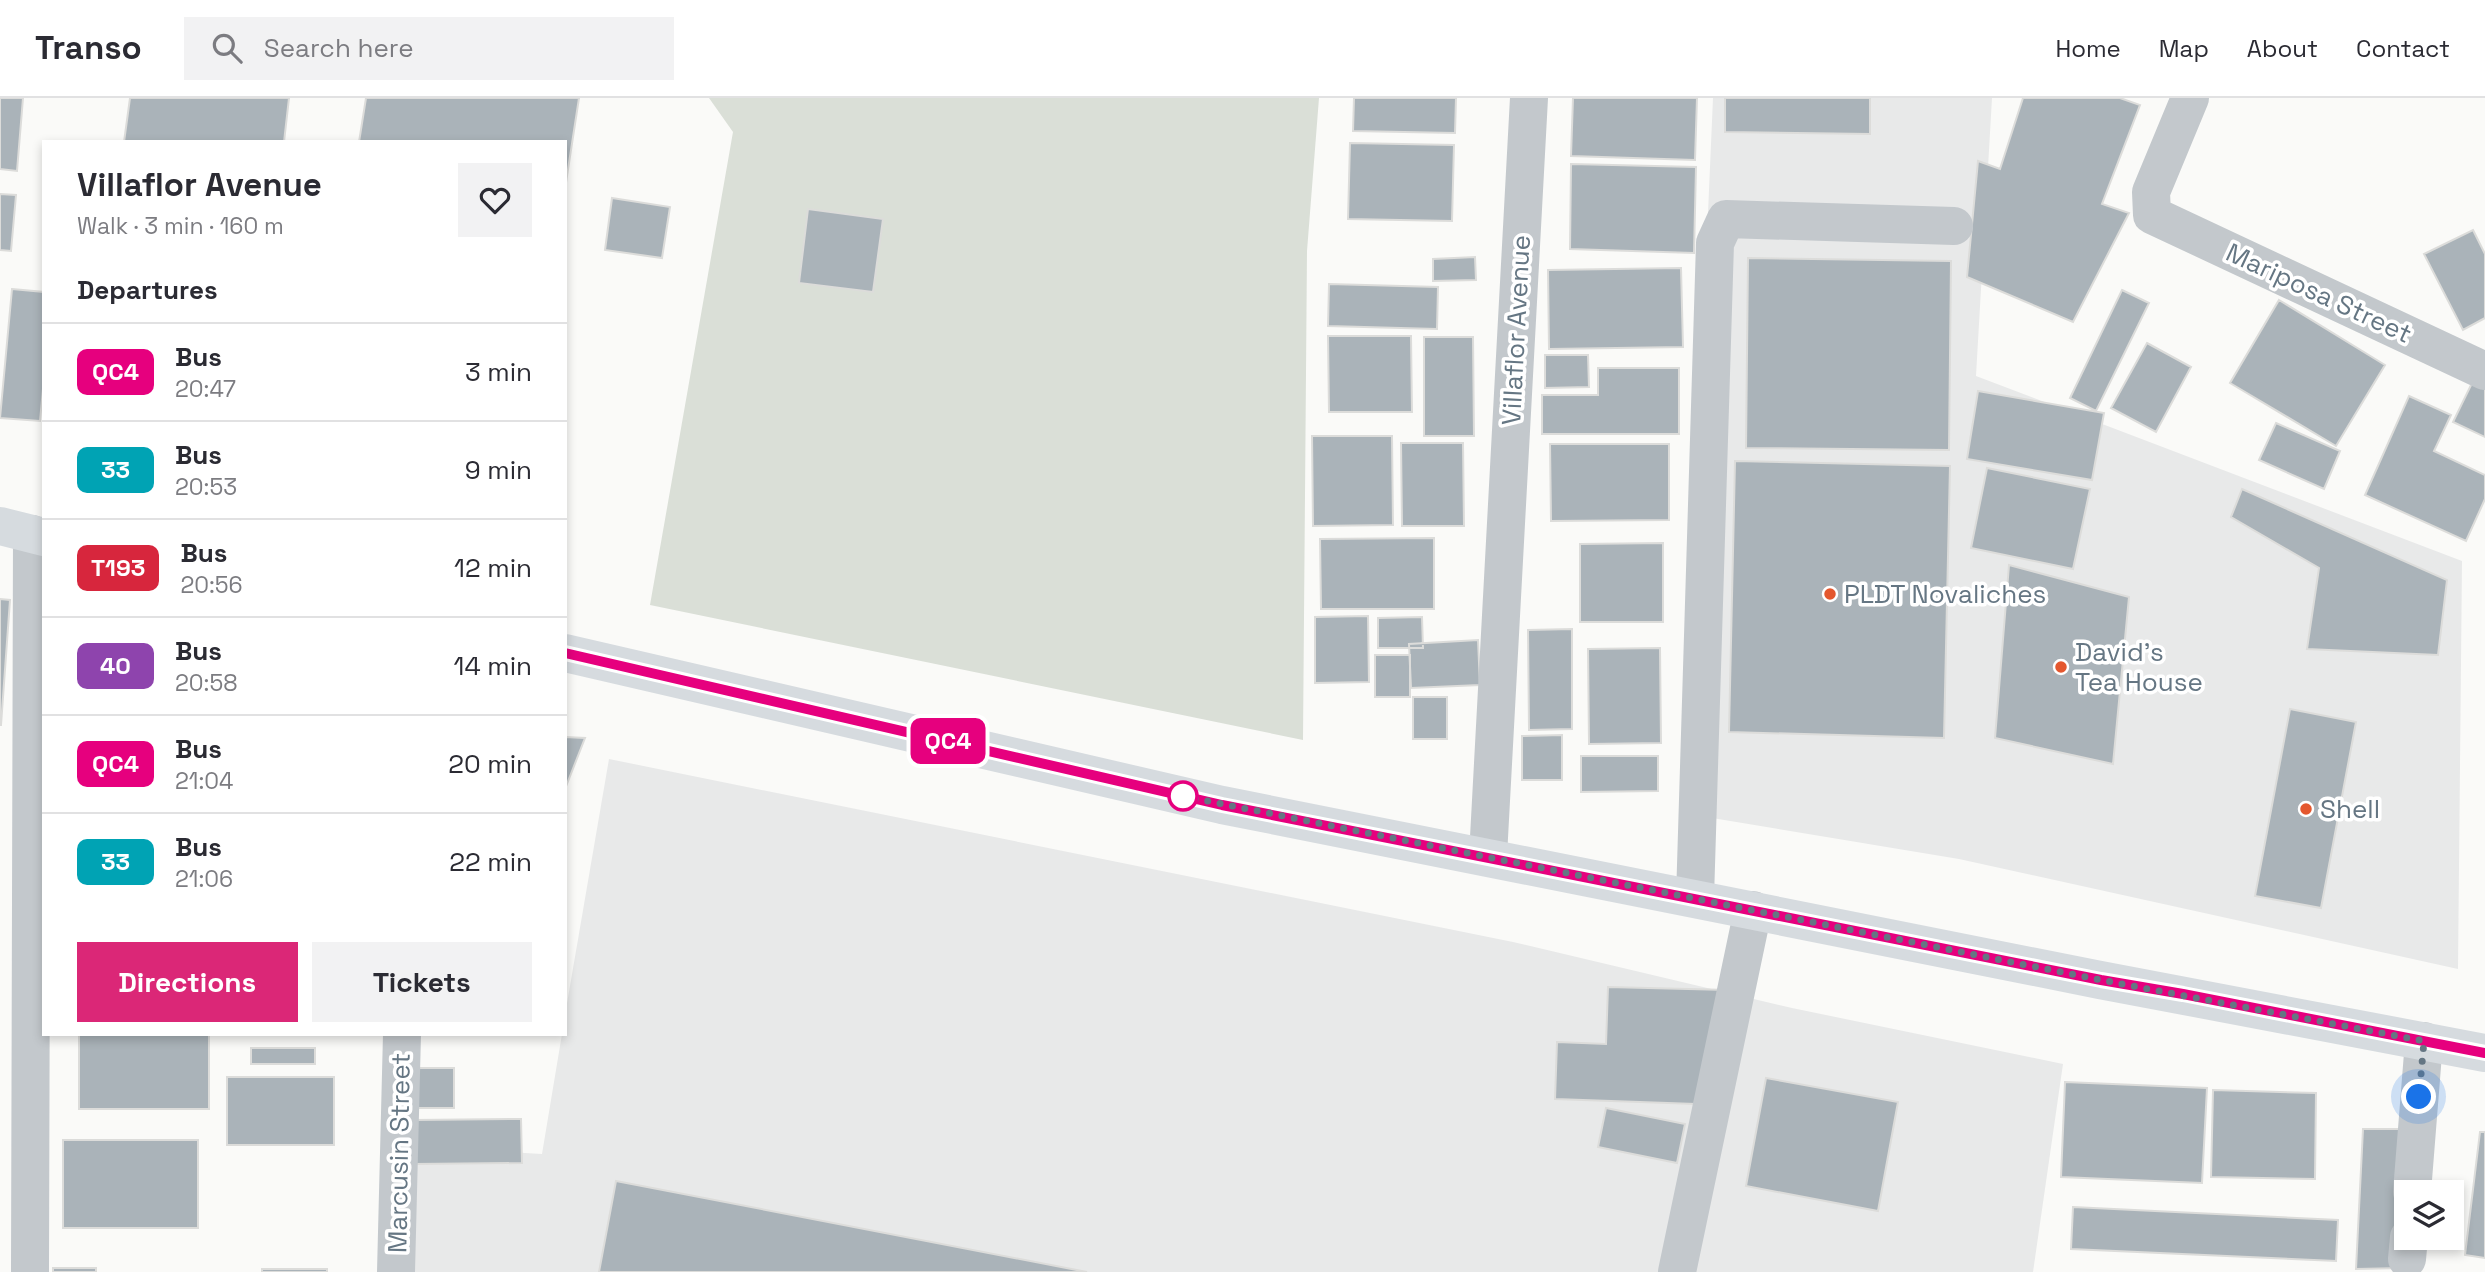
<!DOCTYPE html>
<html lang="en">
<head>
<meta charset="utf-8">
<style>
	body { margin:0; font-family:"Space Grotesk",sans-serif; background:#f2f2f3; color:#2b2b33; height:100vh; display:flex; flex-direction:column; font-size:26px; white-space:nowrap }
	* { box-sizing:border-box; margin:0 }
	p { font-size:23px; color:#7c7c81 }
	.icon { flex:none; width:38px; height:38px; fill:none; stroke:currentColor; stroke-width:2; stroke-linecap:round; stroke-linejoin:round }
	.map { position:relative; flex:1; overflow:hidden }
	.panel { position:absolute; left:42px; top:42px; width:525px; height:896px; display:flex; flex-direction:column; background:#fff; border-radius:0px; box-shadow:0 4px 10px #0003 }
	.panel>* { flex:none }
	.badge { padding:0 14px; border-radius:10px; font-size:24px; line-height:46px }
	.tools { position:absolute; left:2394px; top:1082px; display:grid; gap:14px }
	.tools a { display:grid; place-items:center; width:70px; height:70px; border-radius:0px; background:#fff; box-shadow:0 4px 10px #0003; font-size:35px }
	.you { position:absolute; width:35px; height:35px; margin:-18px; border:5px solid #fff; border-radius:50%; background:#1a73e8; box-shadow:0 0 0 10px #1a73e833 }
	.map>.badge { position:absolute; translate:-50% -50%; box-shadow:0 0 0 4px #fff }
	h2 { padding:0 35px; font-size:26px; line-height:63px }
	.round { display:grid; place-items:center; flex:none; width:74px; height:74px; border-radius:0px; background:#f2f2f3 }
	.summary { display:flex; align-items:center; justify-content:space-between; height:119px; padding:0 35px }
	h1 { font-size:33px; font-weight:800; line-height:52px }
	.button { display:flex; gap:14px; margin-top:auto; padding:14px 35px }
	.button a { flex:1; height:80px; border-radius:0px; background:#db2777; color:#fff; font-size:28px; font-weight:800; line-height:80px; text-align:center }
	.button a+a { background:#f2f2f3; color:#2b2b33 }
	ul { padding:0; list-style:none }
	li { display:flex; align-items:center; gap:21px; height:98px; padding:0 35px; border-top:2px solid #e1e1e2 }
	li div { flex:1 }
	li b { display:block; font-size:26px }
	li em { font-style:normal }
	li .badge { min-width:77px; font-weight:700; text-align:center }
	header { display:flex; align-items:center; gap:42px; box-sizing:border-box; height:98px; padding:0 35px; background:#fff; border-bottom:2px solid #e1e1e2 }
	header strong { font-size:33px }
	nav { display:flex; gap:38px; margin-inline-start:auto; font-size:24px }
	.search { width:490px; height:63px; background:#f2f2f3; display:flex; align-items:center; gap:18px; box-sizing:border-box; padding:0 24px; border-radius:0px; color:#7c7c81; font-size:26px }
	.map>svg:first-child { display:block }
</style>
</head>
<body>
<header>
<strong>Transo</strong>
<div class="search"><svg class="icon" aria-label="search" viewBox="0 0 24 24"><circle cx="10" cy="10" r="6"/><path d="M15 15l6 6"/></svg>Search here</div>
<nav><a>Home</a><a>Map</a><a>About</a><a>Contact</a></nav>
</header>
<div class="map">
<svg width="2485" height="1174" viewBox="0 0 2485 1174">
	<rect width="100%" height="100%" fill="#fafaf8"/>
	<path fill="#e8e9e9" d="M 1713,0 L 1992,0 L 1976,278 L 2462,463 L 2458,871 L 1959,761 L 1682,715 Z
		M 609,661 L 1513,844 L 1792,910 L 2063,966 L 2033,1174 L 405,1174 L 409,1048 L 542,1056 L 562,936 L 565,936 L 565,917 Z"/>
	<path fill="#dadfd7" d="M 709,0 L 1319,0 L 1307,153 L 1303,642 L 650,507 L 733,34 Z"/>
	<path fill="#aab3b9" stroke="#dcdcda" stroke-width="2" d="M 0,0 L 23,0 L 17,73 L 0,71 Z
		M 130,0 L 289,0 L 284,44 L 124,44 Z
		M 366,0 L 579,0 L 565,91 L 565,44 L 359,44 Z
		M 1354,0 L 1456,0 L 1455,35 L 1353,33 Z
		M 1573,0 L 1697,0 L 1695,62 L 1571,58 Z
		M 1725,0 L 1870,0 L 1870,36 L 1725,34 Z
		M 2023,0 L 2120,0 L 2140,7 L 2102,106 L 2129,115 L 2073,224 L 1967,179 L 1978,63 L 2000,71 Z
		M 1350,45 L 1454,47 L 1452,123 L 1348,121 Z
		M 1571,66 L 1696,69 L 1694,155 L 1570,151 Z
		M 0,96 L 16,97 L 11,153 L 0,152 Z
		M 612,100 L 670,109 L 662,160 L 605,152 Z
		M 808,111 L 883,121 L 873,194 L 799,185 Z
		M 2473,132 L 2485,156 L 2485,220 L 2463,232 L 2424,156 Z
		M 1475,159 L 1476,182 L 1433,183 L 1433,161 Z
		M 1748,160 L 1951,163 L 1949,352 L 1746,350 Z
		M 1681,170 L 1683,249 L 1549,251 L 1548,172 Z
		M 1329,186 L 1438,189 L 1437,231 L 1328,228 Z
		M 12,191 L 44,194 L 44,280 L 40,323 L 0,320 Z
		M 2122,192 L 2149,205 L 2096,313 L 2070,300 Z
		M 2279,202 L 2385,267 L 2336,348 L 2230,285 Z
		M 1328,238 L 1411,238 L 1412,314 L 1329,314 Z
		M 1424,239 L 1473,239 L 1474,338 L 1424,338 Z
		M 2147,245 L 2191,269 L 2156,334 L 2111,310 Z
		M 1545,257 L 1588,257 L 1589,289 L 1545,290 Z
		M 1598,270 L 1679,270 L 1679,336 L 1542,336 L 1542,297 L 1598,297 Z
		M 2472,285 L 2485,290 L 2485,339 L 2453,324 Z
		M 1978,293 L 2104,315 L 2092,382 L 1967,361 Z
		M 2409,298 L 2451,317 L 2434,353 L 2485,377 L 2485,401 L 2466,443 L 2365,397 Z
		M 2276,325 L 2340,353 L 2324,391 L 2259,362 Z
		M 1312,338 L 1392,338 L 1393,427 L 1313,428 Z
		M 1401,345 L 1463,345 L 1464,428 L 1402,428 Z
		M 1550,346 L 1669,346 L 1669,422 L 1551,423 Z
		M 1735,363 L 1950,368 L 1944,640 L 1729,634 Z
		M 1987,370 L 2090,391 L 2073,471 L 1971,450 Z
		M 2242,391 L 2447,482 L 2438,557 L 2307,551 L 2319,470 L 2231,419 Z
		M 1434,440 L 1434,511 L 1321,511 L 1320,441 Z
		M 1663,445 L 1663,524 L 1580,524 L 1580,446 Z
		M 2009,467 L 2129,499 L 2113,666 L 1995,640 Z
		M 0,501 L 10,502 L 1,627 L 0,627 Z
		M 1368,518 L 1369,584 L 1315,585 L 1315,519 Z
		M 1422,519 L 1423,550 L 1378,550 L 1378,520 Z
		M 1572,531 L 1572,631 L 1529,632 L 1528,532 Z
		M 1478,542 L 1480,587 L 1411,590 L 1409,546 Z
		M 1660,550 L 1661,645 L 1589,646 L 1588,551 Z
		M 1375,557 L 1410,557 L 1410,599 L 1375,599 Z
		M 1413,599 L 1447,599 L 1447,641 L 1413,641 Z
		M 2290,611 L 2356,624 L 2321,810 L 2255,798 Z
		M 1562,637 L 1562,682 L 1522,682 L 1522,638 Z
		M 565,639 L 585,640 L 565,691 Z
		M 1581,658 L 1658,658 L 1658,693 L 1581,694 Z
		M 1608,889 L 1728,892 L 1724,1007 L 1555,1001 L 1557,944 L 1606,946 Z
		M 79,936 L 209,936 L 209,1011 L 79,1011 Z
		M 251,950 L 315,950 L 315,966 L 251,966 Z
		M 411,970 L 454,970 L 454,1010 L 411,1010 Z
		M 227,979 L 334,979 L 334,1047 L 227,1047 Z
		M 1766,980 L 1898,1004 L 1878,1113 L 1746,1088 Z
		M 2065,984 L 2207,990 L 2202,1085 L 2061,1079 Z
		M 2213,992 L 2316,995 L 2315,1081 L 2211,1079 Z
		M 1606,1010 L 1685,1026 L 1677,1065 L 1598,1049 Z
		M 521,1021 L 522,1065 L 415,1066 L 415,1022 Z
		M 2363,1031 L 2413,1031 L 2406,1094 L 2403,1170 L 2356,1171 Z
		M 2480,1034 L 2485,1034 L 2485,1160 L 2465,1157 Z
		M 63,1042 L 198,1042 L 198,1130 L 63,1130 Z
		M 616,1083 L 1087,1174 L 599,1174 Z
		M 2073,1109 L 2338,1122 L 2336,1163 L 2071,1151 Z
		M 53,1170 L 96,1170 L 96,1174 L 53,1174 Z
		M 262,1171 L 327,1171 L 327,1174 L 262,1174 Z"/>
	<g fill="none" stroke-linecap="round" stroke-linejoin="round">
		<path stroke="#c3c8cc" stroke-width="38" d="M 2190,0 L 2151,94 L 2152,117 L 2485,273
			M 1488,758 L 1529,0
			M 1695,800 L 1715,145 L 1726,121 L 1954,128
			M 2412,1094 L 2424,943
			M 2407,1161 L 2409,1139
			M 30,1174 L 32,436
			M 396,1174 L 402,936
			M 1677,1174 L 1753,812"/>
		<path stroke="#d6dbdf" stroke-width="38" d="M 0,428 L 44,439
			M 565,555 L 1222,707 L 2100,882 L 2485,955"/>
	</g>
	<g fill="none" stroke-linecap="round" stroke-linejoin="round">
		<g stroke="#fff" stroke-width="16">
			<path id="line" d="M 565,555 L 1222,707 L 2101,882 L 2183,896 L 2485,955"/>
		</g>
		<use href="#line" stroke="#e6007e" stroke-width="10"/>
		<path stroke="#657683" stroke-width="7" stroke-dasharray="0 12.6" d="M 1183,698 L 2101,882 L 2424,943 L 2419,999"/>
	</g>
	<g fill="#e4572e" stroke="#fff" stroke-width="2.5">
		<circle cx="1830" cy="496" r="7"/>
		<circle cx="2061" cy="569" r="7"/>
		<circle cx="2306" cy="711" r="7"/>
	</g>
	<circle fill="#fff" stroke="#e6007e" stroke-width="3.5" cx="1183" cy="698" r="14"/>
	<g text-anchor="middle" stroke-width="7" stroke-linejoin="round" paint-order="stroke">
		<g font-size="26" fill="#657683" stroke="#fff">
			<text transform="translate(2319 195) rotate(25)" y="9">Mariposa Street</text>
			<text transform="translate(1516 232) rotate(-87)" y="9">Villaflor Avenue</text>
			<text transform="translate(399 1055) rotate(-89)" y="9">Marcusin Street</text>
		</g>
		<g font-size="26" fill="#657683" stroke="#fff" text-anchor="start">
			<text x="1844" y="505">PLDT Novaliches</text>
			<text x="2075" y="563">David's<tspan x="2075" dy="30">Tea House</tspan></text>
			<text x="2320" y="720">Shell</text>
		</g>
	</g>
</svg>
<div class="tools">
<a><svg class="icon" aria-label="layers" viewBox="0 0 24 24"><path d="M12 4l9 5-9 5-9-5zM3 14l9 5 9-5"/></svg></a>
</div>
<div class="you" style="left:2419px;top:999px"></div>
<b class="badge" style="left:948px;top:643px;background:#e6007e;color:#fff">QC4</b>
<section class="panel">
<div class="summary"><div><h1>Villaflor Avenue</h1><p>Walk · 3 min · 160 m</p></div><a class="round"><svg class="icon" aria-label="heart" viewBox="0 0 24 24"><path d="M12 20l-8-8c-3-5 5-10 8-4 3-6 11-1 8 4z"/></svg></a></div>
<h2>Departures</h2>
<ul>
<li><span class="badge" style="background:#e6007e;color:#fff">QC4</span><div><b>Bus</b><p>20:47</p></div><em>3 min</em></li>
<li><span class="badge" style="background:#00a3b4;color:#fff">33</span><div><b>Bus</b><p>20:53</p></div><em>9 min</em></li>
<li><span class="badge" style="background:#d7263d;color:#fff">T193</span><div><b>Bus</b><p>20:56</p></div><em>12 min</em></li>
<li><span class="badge" style="background:#8e44ad;color:#fff">40</span><div><b>Bus</b><p>20:58</p></div><em>14 min</em></li>
<li><span class="badge" style="background:#e6007e;color:#fff">QC4</span><div><b>Bus</b><p>21:04</p></div><em>20 min</em></li>
<li><span class="badge" style="background:#00a3b4;color:#fff">33</span><div><b>Bus</b><p>21:06</p></div><em>22 min</em></li>
</ul>
<div class="button"><a>Directions</a><a>Tickets</a></div>
</section>
</div>
</body>
</html>
